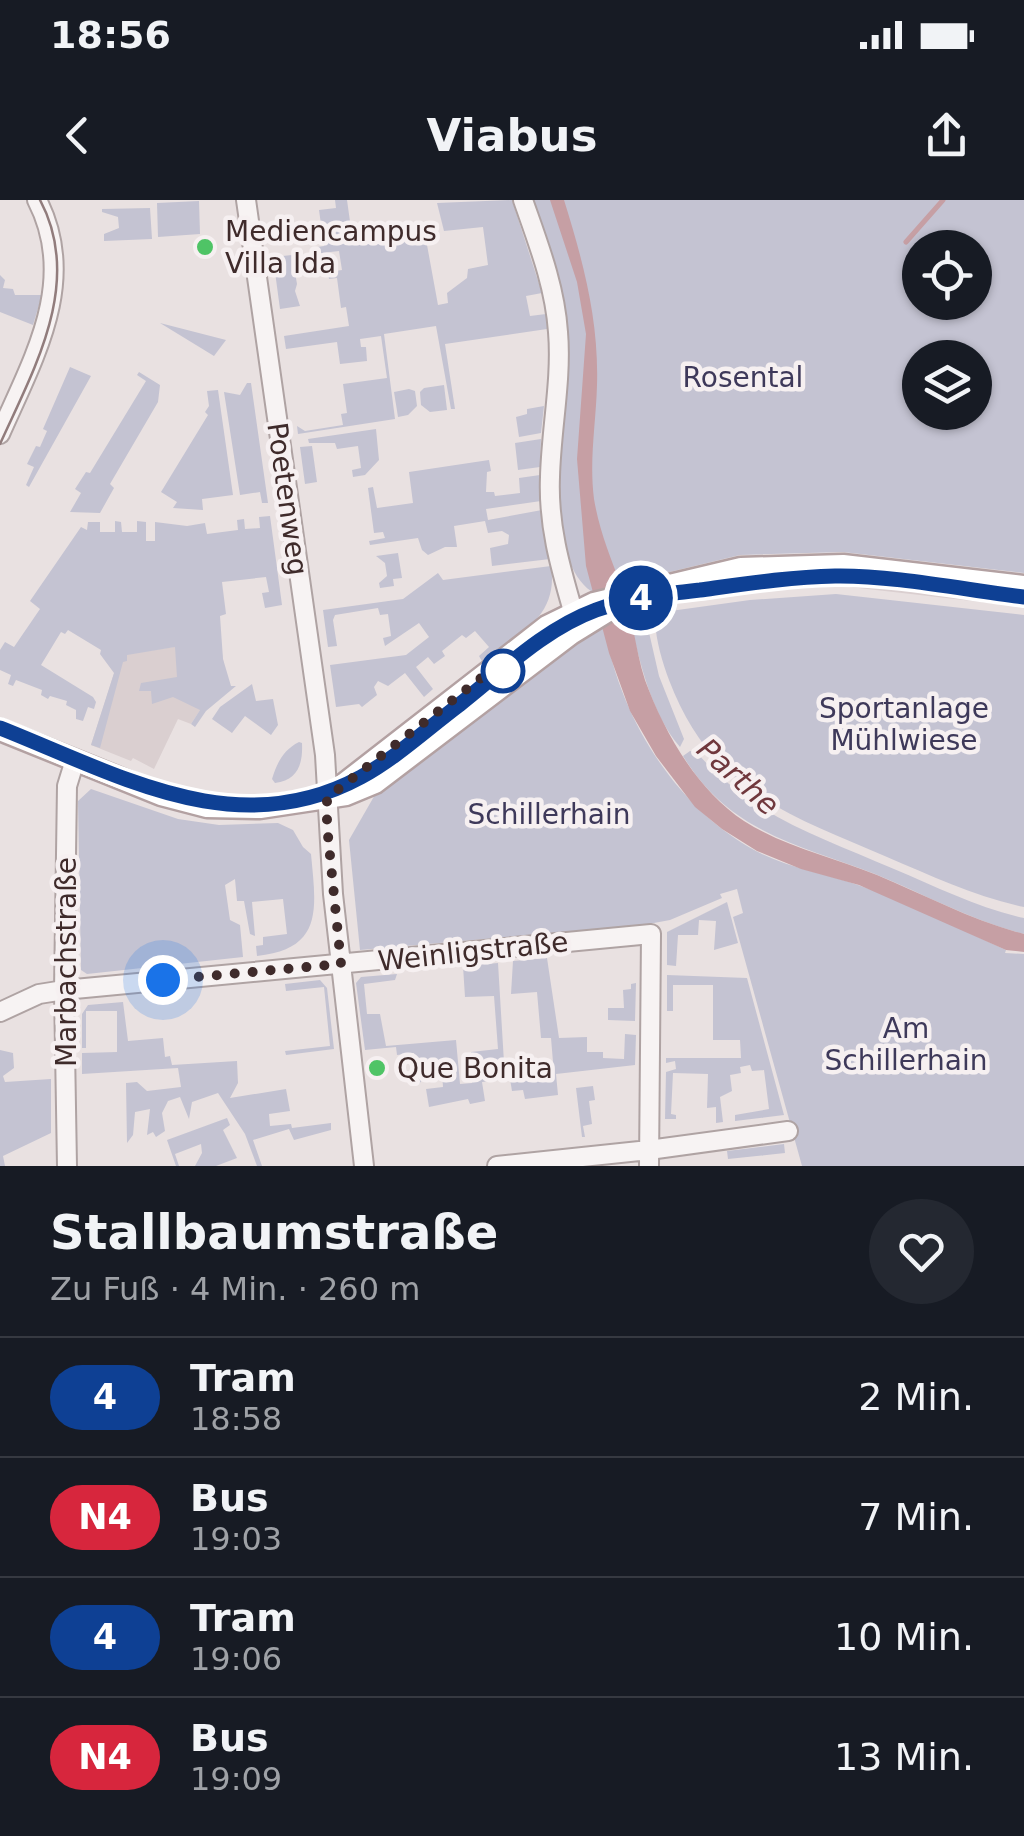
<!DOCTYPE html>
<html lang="de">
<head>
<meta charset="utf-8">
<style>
	body { margin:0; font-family:"DejaVu Sans",sans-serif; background:#242831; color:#f1f3f6; height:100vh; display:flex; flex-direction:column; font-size:38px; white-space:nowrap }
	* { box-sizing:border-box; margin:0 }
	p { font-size:32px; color:#9ea1a6 }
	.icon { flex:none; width:55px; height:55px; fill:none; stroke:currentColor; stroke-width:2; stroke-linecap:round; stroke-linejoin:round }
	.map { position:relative; height:966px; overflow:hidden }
	.details { display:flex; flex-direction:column; background:#171b24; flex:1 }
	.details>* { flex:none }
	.badge { padding:0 20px; border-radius:32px; font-size:35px; line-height:65px }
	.fabs { position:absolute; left:902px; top:30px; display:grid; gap:20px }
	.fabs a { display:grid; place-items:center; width:90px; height:90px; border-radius:50%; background:#171b24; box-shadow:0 2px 8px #0004; font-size:50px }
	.you { position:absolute; width:50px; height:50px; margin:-25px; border:8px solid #fff; border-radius:50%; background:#1a73e8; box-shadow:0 0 0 15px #1a73e833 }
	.map>.badge { position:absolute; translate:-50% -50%; box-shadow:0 0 0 5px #fff }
	.round { display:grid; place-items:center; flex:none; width:105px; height:105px; border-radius:52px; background:#242831 }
	.overview { display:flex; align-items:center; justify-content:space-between; height:170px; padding:0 50px }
	h1 { font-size:48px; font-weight:700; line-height:75px }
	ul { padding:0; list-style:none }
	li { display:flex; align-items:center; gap:30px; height:120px; padding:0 50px; border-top:2px solid #363941 }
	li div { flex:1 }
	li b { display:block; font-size:38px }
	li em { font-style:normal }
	li .badge { min-width:110px; font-weight:700; text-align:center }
	.status { display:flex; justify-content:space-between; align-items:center; height:70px; padding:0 50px; background:#171b24; direction:ltr }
	.status svg { height:28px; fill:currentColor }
	header { display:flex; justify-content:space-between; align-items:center; height:130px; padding:0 50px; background:#171b24; font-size:45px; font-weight:700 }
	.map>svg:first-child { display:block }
</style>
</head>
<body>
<div class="status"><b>18:56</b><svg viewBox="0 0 49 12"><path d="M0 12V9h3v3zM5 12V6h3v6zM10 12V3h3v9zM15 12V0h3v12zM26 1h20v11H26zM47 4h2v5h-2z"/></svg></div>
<header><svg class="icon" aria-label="back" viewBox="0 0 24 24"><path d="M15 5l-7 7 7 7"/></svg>Viabus<svg class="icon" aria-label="share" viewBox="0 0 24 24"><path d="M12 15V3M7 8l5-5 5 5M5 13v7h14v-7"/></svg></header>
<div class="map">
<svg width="1024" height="966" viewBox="0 0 1024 966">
	<rect width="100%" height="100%" fill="#e9e1e1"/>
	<path fill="#dacfd0" d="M 840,373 L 1024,393 L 1024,407 L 841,386 L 742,392 L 669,403 L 669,391 L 714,383 Z
		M 220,440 L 225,472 L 191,524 L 178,519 L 154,569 L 133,558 L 131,561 L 91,545 L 120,455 Z"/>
	<path fill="#c4c3d2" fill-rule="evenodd" d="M 335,0 L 347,0 L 353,43 L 425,34 L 438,105 L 448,103 L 447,93 L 467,78 L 468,69 L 488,65 L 483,27 L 444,31 L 437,3 L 512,0 L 542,93 L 526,96 L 530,116 L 546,114 L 547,129 L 445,144 L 455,209 L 451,209 L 436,126 L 384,134 L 395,219 L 298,234 L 297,226 L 305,231 L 343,225 L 341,214 L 347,213 L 343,184 L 387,178 L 381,136 L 360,139 L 361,147 L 366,147 L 367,161 L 340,164 L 337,142 L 286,149 L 284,136 L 349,126 L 346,107 L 341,108 L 337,78 L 329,79 L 328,72 L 342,70 L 339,51 L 313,54 L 311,48 L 324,46 L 319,10 L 336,8 Z
		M 529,0 L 1024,0 L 1024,373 L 843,352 L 740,355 L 591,391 C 558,369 555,292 556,255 C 557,214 570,173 567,132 C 565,87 544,42 529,0 ZM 920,48 L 975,48 L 975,102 L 920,102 ZM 920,158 L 975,158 L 975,212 L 920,212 Z
		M 199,1 L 200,34 L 158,37 L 157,3 Z
		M 150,8 L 152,39 L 104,41 L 104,34 L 119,28 L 118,17 L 102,12 L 102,9 Z
		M 292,55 L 297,84 L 295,91 L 300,106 L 280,109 L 273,57 Z
		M 0,75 L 5,80 L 3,88 L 13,89 L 15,95 L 42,95 L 33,125 L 0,112 Z
		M 160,123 L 226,140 L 214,156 Z
		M 70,167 L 91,176 L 29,287 L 26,285 L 34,267 L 27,264 L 36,246 L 40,247 L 47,231 L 43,229 Z
		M 139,172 L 160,185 L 158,202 L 110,284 L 114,288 L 100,313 L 70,312 L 81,293 L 75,289 L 86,272 L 90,273 L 146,181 L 137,175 Z
		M 247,183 L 251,183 L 268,303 L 262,303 L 260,292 L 240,295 L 224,192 L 240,195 Z
		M 444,185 L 447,210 L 430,212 L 421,205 L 420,192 L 424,188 Z
		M 409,189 L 415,191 L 417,206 L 408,215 L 398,217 L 394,192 Z
		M 218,190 L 233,295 L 202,299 L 203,310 L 173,308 L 177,302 L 161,292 L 208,215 L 205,212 L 209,206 L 207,191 Z
		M 544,206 L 541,233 L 519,237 L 516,217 L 527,214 L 527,209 Z
		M 376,229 L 379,260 L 365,275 L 353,277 L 352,270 L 361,268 L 358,246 L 337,249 L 335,243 L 309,243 L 308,239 Z
		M 541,239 L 540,267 L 518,270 L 515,243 Z
		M 312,246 L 317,282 L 305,284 L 300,247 Z
		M 489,260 L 491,271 L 487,272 L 486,292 L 494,292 L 495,296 L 520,293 L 519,278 L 540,275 L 541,301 L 486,309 L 488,320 L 542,310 L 550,359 L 492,366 L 490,348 L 508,344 L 509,335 L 502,331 L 488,333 L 485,321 L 454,326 L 457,347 L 445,347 L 428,355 L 422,350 L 418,338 L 370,345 L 369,341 L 385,338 L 383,332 L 374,333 L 368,288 L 373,287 L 377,308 L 413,303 L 409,272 Z
		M 270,316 L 282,405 L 265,408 L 262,393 L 269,392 L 266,377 L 222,382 L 226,414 L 220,416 L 223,459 L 231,486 L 236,486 L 206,511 L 195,527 L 191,524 L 200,510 L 173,497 L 152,504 L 151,491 L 139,491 L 141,483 L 177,477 L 175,447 L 127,455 L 127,461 L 123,462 L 100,548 L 91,545 L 114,473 L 100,454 L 101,450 L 68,430 L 65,434 L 61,432 L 41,465 L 93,497 L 96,502 L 94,509 L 88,507 L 83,521 L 76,519 L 76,510 L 66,505 L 67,501 L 50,496 L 48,499 L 41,495 L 42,490 L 16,480 L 13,486 L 8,484 L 11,475 L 0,470 L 0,450 L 5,442 L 14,447 L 40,409 L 30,401 L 81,327 L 87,330 L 88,322 L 100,322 L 100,332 L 115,332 L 115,321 L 121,322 L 122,332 L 137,332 L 137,321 L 146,322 L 146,341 L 155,341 L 155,322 L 187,326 L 205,323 L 207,334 L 238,330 L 237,320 L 244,319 L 245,329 L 260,328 L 259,317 Z
		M 398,353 L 402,378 L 393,379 L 394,386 L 380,388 L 379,383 L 387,376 L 385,363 L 376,356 Z
		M 551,366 C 559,417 518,435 483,463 L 479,456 L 489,447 L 475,431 L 466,438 L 462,435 L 442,451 L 445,456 L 434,464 L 428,457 L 416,467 L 433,489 L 424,497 L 405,473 L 388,486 L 378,481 L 374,487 L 377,495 L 362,507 L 359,504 L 336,507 L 330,465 L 406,455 L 429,437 L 419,423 L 385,446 L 383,438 L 391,436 L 388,414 L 380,415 L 378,408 L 335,415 L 333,420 L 337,446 L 328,447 L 323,410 L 403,399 L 438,373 L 443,380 Z
		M 836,394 L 1024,415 L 1024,707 C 976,697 932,676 887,657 C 787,614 711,591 669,480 C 662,461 653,432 656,413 L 750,400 Z
		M 633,419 L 637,426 L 648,428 L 659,476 L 684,539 L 680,547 C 651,513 641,465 630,422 Z
		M 599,426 L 605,429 C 620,518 676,608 756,651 C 788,668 824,673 858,685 C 908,702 957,728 1006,750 L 1005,753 L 1024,754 L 1024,966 L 802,966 L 733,717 L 743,713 L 737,689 L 720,694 L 722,698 L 670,720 L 643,725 L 360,750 L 349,640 L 376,593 L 557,453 Z
		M 252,484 L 256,501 L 273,499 L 278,525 L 271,535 L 245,516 L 232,533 L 212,519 L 220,507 Z
		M 299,542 L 302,543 C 303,564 298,580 275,583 L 272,579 C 277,563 283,550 299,542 Z
		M 690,551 L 697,553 C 754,617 818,636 894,669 C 937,687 978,708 1024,718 L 1024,734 C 972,721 924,694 875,674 C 798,644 730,633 683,556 Z
		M 91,589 L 178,619 L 219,625 L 278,623 L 293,630 L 303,647 L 311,654 C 316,708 324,749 257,756 L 256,746 L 263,745 L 263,737 L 287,734 L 283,699 L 252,702 L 255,736 L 250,734 L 244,701 L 237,701 L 235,679 L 225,685 L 230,720 L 240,725 L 243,757 L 87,774 L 81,770 L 78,601 Z
		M 727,702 L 738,743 L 714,750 L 716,721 L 699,720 L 698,735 L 678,735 L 676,766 L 667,765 L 667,732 Z
		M 547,758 L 559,838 L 587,837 L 587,852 L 603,852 L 603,858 L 624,859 L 625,834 L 636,835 L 635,865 L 556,874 L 558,895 L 525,899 L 523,890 L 512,891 L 510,879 L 554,874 L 551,838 L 541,838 L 537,792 L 511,794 L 513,761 Z
		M 498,763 L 505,879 L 482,882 L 485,901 L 470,904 L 468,899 L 429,907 L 426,889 L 443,887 L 442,871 L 425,876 L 419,884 L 414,853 L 397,855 L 396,847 L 365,850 L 356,783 L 361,777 L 397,774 L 395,780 L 364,784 L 367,814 L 380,814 L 386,846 L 456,840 L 460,884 L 472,883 L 471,852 L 498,849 L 494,796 L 465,797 L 463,766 Z
		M 667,775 L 747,778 L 784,915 L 735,921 L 735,915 L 769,909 L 764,870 L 752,871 L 750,865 L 740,867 L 741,873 L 730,875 L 732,891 L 720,897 L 723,922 L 716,923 L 716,907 L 707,908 L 708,874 L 673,873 L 671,914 L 676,915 L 676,919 L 665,919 L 666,872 L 676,869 L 675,861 L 666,863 L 666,858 L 741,858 L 740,840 L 713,840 L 713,785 L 673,785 L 673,811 L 667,811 Z
		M 320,780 L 327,788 L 334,849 L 286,855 L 285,851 L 330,846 L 324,787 L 286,791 L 285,784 Z
		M 636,783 L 635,821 L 608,820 L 608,808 L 624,808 L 623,790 L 631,789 L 631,784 Z
		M 123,802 L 128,841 L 163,838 L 165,857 L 170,856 L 172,865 L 237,861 L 238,883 L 230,898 L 286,889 L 290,911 L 269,914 L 270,926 L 291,924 L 292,928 L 331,923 L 331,930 L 294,940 L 289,929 L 253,940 L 262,966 L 257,966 L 245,934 L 218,893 L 192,902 L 189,919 L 180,897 L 168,901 L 162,913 L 165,931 L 156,937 L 153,932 L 147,935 L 150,909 L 135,912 L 133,935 L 127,943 L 126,883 L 137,882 L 147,891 L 181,887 L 178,868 L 82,874 L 82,853 L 117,852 L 117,811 L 86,811 L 86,848 L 82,848 L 82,814 L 88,805 Z
		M 0,850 L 13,853 L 14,868 L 3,876 L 5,882 L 51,879 L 51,933 L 3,956 L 5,966 L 0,966 Z
		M 593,886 L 595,900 L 589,901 L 592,924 L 583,926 L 585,937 L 582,937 L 576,888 Z
		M 227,918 L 230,925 L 223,930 L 237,958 L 216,966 L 195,966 L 202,953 L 201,944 L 175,954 L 179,966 L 176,966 L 167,940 Z
		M 784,944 L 785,953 L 728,959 L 727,951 Z"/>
	<path fill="#c69fa4" d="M 550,0 L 564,0 C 583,61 599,120 597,185 C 596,223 589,260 594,299 C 599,329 610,357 621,385 C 633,415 635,449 645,480 C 664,532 697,590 744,621 C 785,647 832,657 877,675 C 925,695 973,721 1024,734 L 1024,752 L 1006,750 L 859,685 L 801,669 L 757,651 L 722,629 L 695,607 L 656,556 L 630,511 L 609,453 L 586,366 L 577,259 L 586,134 L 577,82 Z"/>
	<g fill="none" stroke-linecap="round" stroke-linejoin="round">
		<path stroke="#c69fa4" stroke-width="5" d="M 906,42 L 943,0"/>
		<g stroke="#afa3a3" stroke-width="22">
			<path id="minor" d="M 246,0 L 325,555 L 333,694 L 364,966
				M 523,0 C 538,43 555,86 558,132 C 562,179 551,230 550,277 C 548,325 560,366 573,411
				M 0,234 C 33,159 79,81 37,0
				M 0,812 L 39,794 L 64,790 L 651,734 L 649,966
				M 67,966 L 64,790 L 67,586 L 75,560
				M 497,966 L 649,950 L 788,931"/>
		</g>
		<g stroke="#b3a1a2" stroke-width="25">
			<path id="major" d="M 0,530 L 161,595 L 207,607 L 260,608 L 346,595 L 375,583 L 571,434 L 618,405
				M 327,597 L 547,426 L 594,403 L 741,368 L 843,365 L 1024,386"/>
		</g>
		<use href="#minor" stroke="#f7f3f3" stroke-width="18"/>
		<use href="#major" stroke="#fff" stroke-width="20"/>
		<path stroke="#917c7c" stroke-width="2.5" d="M 0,244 C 34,169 84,82 40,0
			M 0,534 L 187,606 L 227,612 L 303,606 L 333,597 L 372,578 L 553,440 L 582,423 L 630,406 L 739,390 L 834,380 L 1024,403"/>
	</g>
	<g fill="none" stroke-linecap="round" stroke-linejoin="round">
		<g stroke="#fff" stroke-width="22">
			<path id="line" d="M 0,528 C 117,574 236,645 361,577 C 396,558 427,529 459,505 C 501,472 544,429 596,410 C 629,398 664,394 700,390 C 744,384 790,377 835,376 C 893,375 966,390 1024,397"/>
		</g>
		<use href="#line" stroke="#0e4094" stroke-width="15"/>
		<path stroke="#3f2b2b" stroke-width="10" stroke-dasharray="0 18" d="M 163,780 L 341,764 L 327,626 L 327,598 L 499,464 L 503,471"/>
	</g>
	<g fill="#4fc466" stroke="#f6f0f1" stroke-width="4">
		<circle cx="205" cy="47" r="10"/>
		<circle cx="377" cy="868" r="10"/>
	</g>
	<circle fill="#fff" stroke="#0e4094" stroke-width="5" cx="503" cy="471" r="20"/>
	<g text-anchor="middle" stroke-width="9" stroke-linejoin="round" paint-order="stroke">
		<g font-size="28" fill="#3f2b2b" stroke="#f6f0f1" text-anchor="start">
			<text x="225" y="41">Mediencampus<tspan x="225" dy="32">Villa Ida</tspan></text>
			<text x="397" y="878">Que Bonita</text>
		</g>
		<g font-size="28" fill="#3e395a" stroke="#f6f0f1">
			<text x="743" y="187">Rosental</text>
			<text x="904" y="518">Sportanlage<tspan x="904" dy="32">Mühlwiese</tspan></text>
			<text x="549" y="624">Schillerhain</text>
			<text x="906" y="838">Am<tspan x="906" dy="32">Schillerhain</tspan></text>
		</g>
		<g font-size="28" fill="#3f2b2b" stroke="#f6f0f1">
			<text transform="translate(288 299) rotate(82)" y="10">Poetenweg</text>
			<text transform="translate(473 751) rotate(-6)" y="10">Weinligstraße</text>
			<text transform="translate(66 762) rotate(-90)" y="10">Marbachstraße</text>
		</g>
		<g font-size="30" font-style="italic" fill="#70383d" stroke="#f6f0f1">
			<text transform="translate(738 577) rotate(42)" y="10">Parthe</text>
		</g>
	</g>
</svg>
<div class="fabs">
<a><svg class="icon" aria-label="locate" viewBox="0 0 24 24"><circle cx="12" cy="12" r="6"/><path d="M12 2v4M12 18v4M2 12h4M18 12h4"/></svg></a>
<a><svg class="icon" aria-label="layers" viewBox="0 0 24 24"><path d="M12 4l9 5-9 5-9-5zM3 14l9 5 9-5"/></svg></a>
</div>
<div class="you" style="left:163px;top:780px"></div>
<b class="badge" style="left:641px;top:398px;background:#0e4094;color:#fff">4</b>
</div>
<section class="details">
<div class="overview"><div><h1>Stallbaumstraße</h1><p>Zu Fuß · 4 Min. · 260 m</p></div><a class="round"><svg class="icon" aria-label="heart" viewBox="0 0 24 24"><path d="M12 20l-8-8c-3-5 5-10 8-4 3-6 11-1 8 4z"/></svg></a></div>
<ul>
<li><span class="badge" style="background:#0e4094;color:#fff">4</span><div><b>Tram</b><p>18:58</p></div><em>2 Min.</em></li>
<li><span class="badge" style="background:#d7263d;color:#fff">N4</span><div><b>Bus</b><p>19:03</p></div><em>7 Min.</em></li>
<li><span class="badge" style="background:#0e4094;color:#fff">4</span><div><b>Tram</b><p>19:06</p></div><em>10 Min.</em></li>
<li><span class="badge" style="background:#d7263d;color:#fff">N4</span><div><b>Bus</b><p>19:09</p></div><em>13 Min.</em></li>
</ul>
</section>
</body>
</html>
